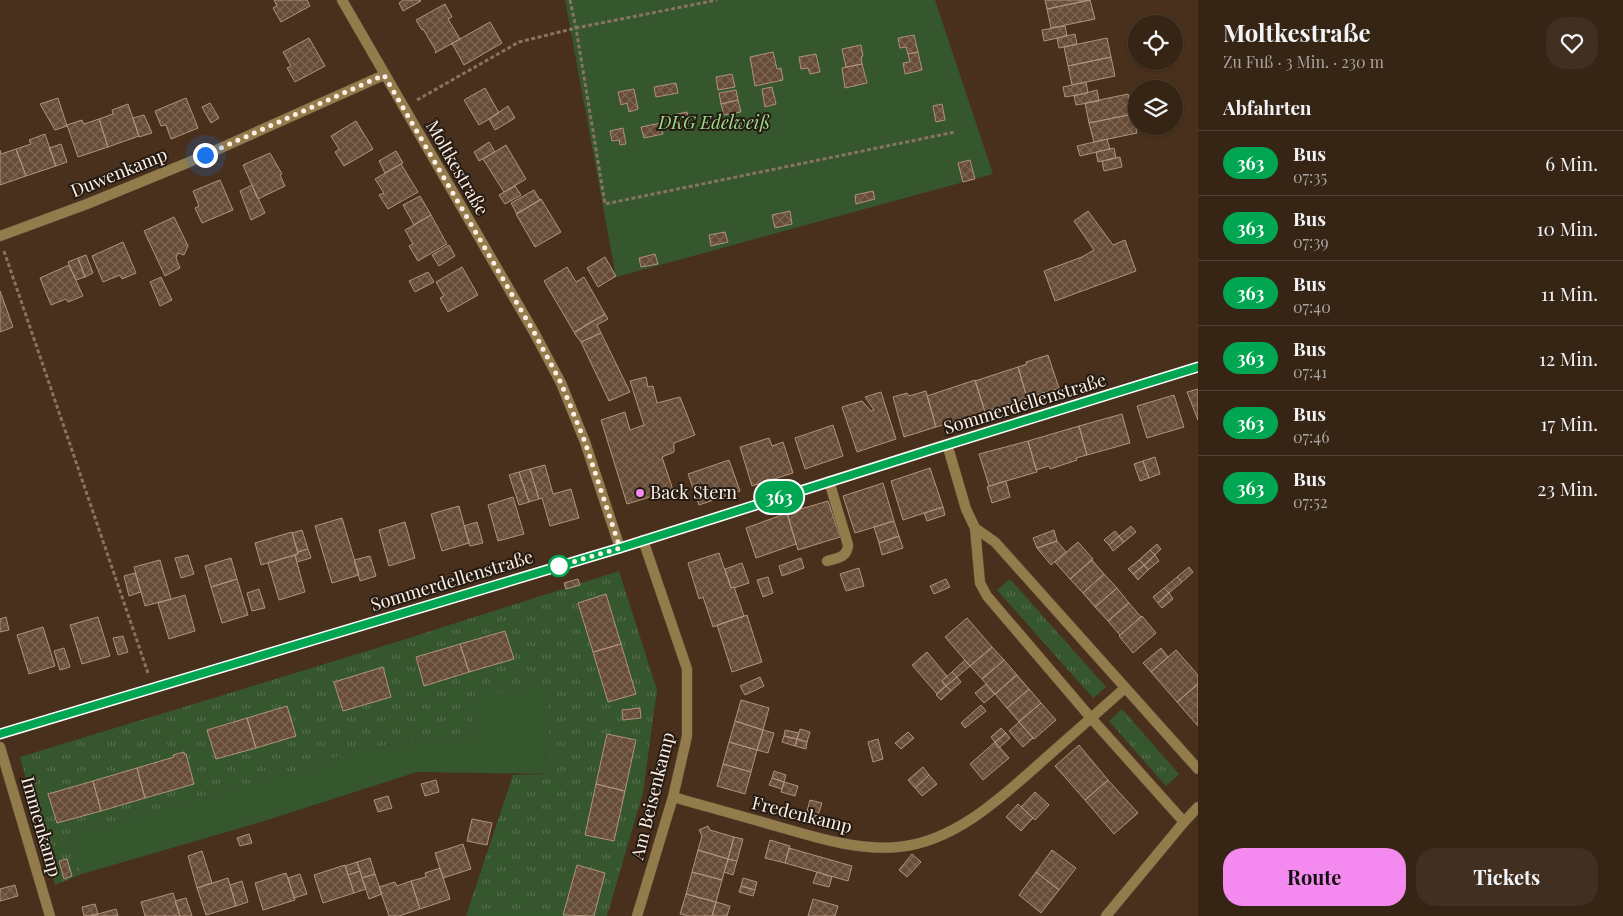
<!DOCTYPE html>
<html lang="de">
<head>
<meta charset="utf-8">
<style>
	body { margin:0; font-family:"Playfair Display",serif; background:#413022; color:#f1f3f6; height:100vh; display:flex; flex-direction:column; font-size:19px; white-space:nowrap }
	* { box-sizing:border-box; margin:0 }
	p { font-size:16px; color:#aaa4a0 }
	.icon { flex:none; width:28px; height:28px; fill:none; stroke:currentColor; stroke-width:2; stroke-linecap:round; stroke-linejoin:round }
	.map { position:relative; flex:1; overflow:hidden }
	.details { display:flex; flex-direction:column; background:#362415; width:425px }
	.details>* { flex:none }
	.badge { padding:0 10px; border-radius:16px; font-size:18px; line-height:32px }
	.buttons { position:absolute; left:1128px; top:15px; display:grid; gap:10px }
	.buttons a { display:grid; place-items:center; width:55px; height:55px; border-radius:50%; background:#362415; box-shadow:0 1px 4px #0004,0 0 0 1px #504134; font-size:25px }
	.you { position:absolute; width:25px; height:25px; margin:-12px; border:4px solid #fff; border-radius:50%; background:#1a73e8; box-shadow:0 0 0 8px #1a73e833 }
	.map>.badge { position:absolute; translate:-50% -50%; box-shadow:0 0 0 2px #fff }
	h2 { padding:0 25px; font-size:19px; line-height:45px }
	.round { display:grid; place-items:center; flex:none; width:52px; height:52px; border-radius:20px; background:#413022 }
	.overview { display:flex; align-items:center; justify-content:space-between; height:85px; padding:0 25px }
	h1 { font-size:24px; font-weight:700; line-height:38px }
	.action { display:flex; gap:10px; margin-top:auto; padding:10px 25px }
	.action a { flex:1; height:58px; border-radius:20px; background:#f489ef; color:#111; font-size:20px; font-weight:700; line-height:58px; text-align:center }
	.action a+a { background:#413022; color:#f1f3f6 }
	ul { padding:0; list-style:none }
	li { display:flex; align-items:center; gap:15px; height:65px; padding:0 25px; border-top:1px solid #504134 }
	li div { flex:1 }
	li b { display:block; font-size:19px }
	li em { font-style:normal }
	li .badge { min-width:55px; font-weight:700; text-align:center }
	main { display:flex; flex:1; min-height:0 }
	.map>svg:first-child { display:block }
</style>
</head>
<body>
<main>
<div class="map">
<svg width="1198" height="916" viewBox="0 0 1198 916">
	<defs>
		<pattern id="grass-tufts" width="24" height="20" patternUnits="userSpaceOnUse" patternTransform="scale(1.25)"><rect width="24" height="20" fill="#36562e"/><path d="M3 7l-1-3M5 7V3M7 7l1-3M15 17l-1-3M17 17v-4M19 17l1-3" fill="none" stroke="#546f4c"/></pattern>
		<pattern id="building-cross-hatch" width="8" height="8" patternUnits="userSpaceOnUse" patternTransform="scale(1.25)"><rect width="8" height="8" fill="#664c37"/><path d="M0 0l8 8M0 8l8-8" fill="none" stroke="#7d6654"/></pattern>
	</defs>
	<rect width="100%" height="100%" fill="#48301c"/>
	<path fill="url(#grass-tufts)" d="M 619,571 L 657,690 L 643,793 L 607,916 L 466,916 L 513,775 L 550,774 L 473,735 L 355,750 L 315,766 L 69,835 L 82,874 L 55,885 L 20,757 L 390,644 Z
		M 1010,579 L 1106,687 L 1093,698 L 997,590 Z
		M 1122,709 L 1179,774 L 1166,786 L 1109,721 Z"/>
	<path fill="#36562e" d="M 565,0 L 935,0 L 993,174 L 616,277 Z
		M 548,684 L 550,774 L 417,772 L 261,822 L 82,874 L 69,835 L 193,798 L 315,766 L 354,750 L 473,735 L 470,698 Z"/>
	<path fill="url(#building-cross-hatch)" stroke="#b0927c" d="M 274,0 L 307,0 L 310,6 L 281,22 L 273,8 L 277,6 Z
		M 403,0 L 420,0 L 421,1 L 403,11 L 399,3 Z
		M 1045,0 L 1090,0 L 1047,9 Z
		M 1090,0 L 1095,19 L 1051,28 L 1047,9 Z
		M 445,4 L 452,17 L 448,19 L 460,39 L 435,53 L 436,51 L 423,29 L 422,30 L 416,20 Z
		M 490,22 L 502,43 L 464,65 L 453,45 L 451,44 Z
		M 1065,26 L 1067,36 L 1044,41 L 1042,30 Z
		M 1075,34 L 1077,44 L 1059,48 L 1057,38 Z
		M 914,35 L 918,52 L 908,54 L 906,47 L 900,48 L 898,38 Z
		M 309,38 L 325,66 L 295,82 L 287,68 L 291,66 L 283,52 Z
		M 1107,38 L 1111,57 L 1068,66 L 1064,47 Z
		M 861,45 L 863,56 L 861,57 L 862,64 L 846,67 L 842,49 Z
		M 773,52 L 777,69 L 781,68 L 783,80 L 755,86 L 750,57 Z
		M 918,52 L 922,70 L 905,74 L 903,63 L 910,62 L 908,54 Z
		M 816,54 L 820,72 L 810,74 L 808,68 L 801,69 L 799,57 Z
		M 1111,57 L 1115,76 L 1072,85 L 1068,66 Z
		M 862,64 L 867,83 L 845,88 L 842,68 Z
		M 732,74 L 735,87 L 718,90 L 716,77 Z
		M 1086,82 L 1088,93 L 1065,97 L 1063,87 Z
		M 676,83 L 678,93 L 656,97 L 654,87 Z
		M 772,87 L 776,104 L 765,107 L 762,89 Z
		M 485,88 L 499,113 L 479,125 L 464,100 Z
		M 634,89 L 638,109 L 629,112 L 627,103 L 621,105 L 618,92 Z
		M 736,90 L 738,100 L 721,104 L 719,93 Z
		M 1097,90 L 1099,101 L 1076,105 L 1074,96 Z
		M 1128,94 L 1133,114 L 1089,123 L 1085,103 Z
		M 58,98 L 67,126 L 55,130 L 40,104 Z
		M 186,98 L 198,128 L 171,139 L 166,125 L 161,126 L 155,111 Z
		M 738,100 L 741,112 L 724,115 L 721,104 Z
		M 210,103 L 219,118 L 211,123 L 202,107 Z
		M 128,104 L 139,136 L 108,147 L 99,119 L 113,114 L 112,110 Z
		M 942,104 L 945,120 L 936,122 L 933,106 Z
		M 508,106 L 515,118 L 495,130 L 489,119 Z
		M 687,112 L 689,123 L 675,125 L 673,115 Z
		M 1133,114 L 1137,133 L 1094,142 L 1089,123 Z
		M 144,115 L 152,133 L 139,137 L 133,118 Z
		M 99,119 L 108,147 L 78,157 L 67,125 L 82,120 L 84,124 Z
		M 356,121 L 373,149 L 344,166 L 335,152 L 339,149 L 331,136 Z
		M 661,123 L 663,134 L 644,138 L 641,127 Z
		M 623,128 L 626,144 L 620,145 L 619,140 L 612,141 L 610,131 Z
		M 45,134 L 56,166 L 26,176 L 16,149 L 31,144 L 29,140 Z
		M 1107,139 L 1110,149 L 1080,156 L 1077,146 Z
		M 489,142 L 495,152 L 479,161 L 474,152 Z
		M 61,144 L 67,162 L 56,166 L 49,148 Z
		M 506,145 L 526,179 L 504,192 L 483,159 Z
		M 1114,148 L 1116,158 L 1098,162 L 1096,152 Z
		M 16,149 L 26,176 L 0,185 L 0,150 L 1,154 Z
		M 396,151 L 403,163 L 385,173 L 379,161 Z
		M 270,153 L 282,174 L 280,175 L 285,186 L 258,199 L 243,165 Z
		M 1120,157 L 1122,167 L 1104,171 L 1102,161 Z
		M 970,160 L 975,179 L 963,182 L 958,163 Z
		M 401,164 L 418,192 L 388,209 L 379,195 L 384,193 L 375,179 Z
		M 220,180 L 233,210 L 202,223 L 195,208 L 199,206 L 193,191 Z
		M 252,185 L 265,213 L 251,220 L 240,191 Z
		M 515,186 L 521,195 L 505,204 L 499,195 Z
		M 534,190 L 540,200 L 517,214 L 511,203 Z
		M 873,191 L 875,199 L 856,204 L 855,195 Z
		M 420,196 L 431,215 L 414,225 L 403,205 Z
		M 541,199 L 561,232 L 535,247 L 516,214 Z
		M 790,211 L 792,224 L 775,228 L 772,215 Z
		M 1088,211 L 1113,245 L 1125,240 L 1136,271 L 1055,301 L 1044,271 L 1082,257 L 1094,250 L 1074,221 Z
		M 431,215 L 447,244 L 418,261 L 409,246 L 413,244 L 405,230 Z
		M 174,217 L 188,246 L 184,255 L 178,253 L 176,258 L 180,268 L 165,276 L 144,231 Z
		M 725,232 L 728,242 L 711,246 L 709,235 Z
		M 123,242 L 136,273 L 122,279 L 120,275 L 103,282 L 92,256 Z
		M 449,245 L 455,256 L 439,266 L 432,255 Z
		M 655,254 L 658,264 L 641,267 L 639,258 Z
		M 86,255 L 93,273 L 85,277 L 78,258 Z
		M 605,257 L 616,276 L 598,287 L 587,268 Z
		M 78,258 L 85,277 L 76,280 L 68,262 Z
		M 69,265 L 83,296 L 68,302 L 66,299 L 51,305 L 40,278 Z
		M 462,267 L 478,295 L 448,312 L 440,298 L 444,296 L 436,282 Z
		M 567,267 L 576,282 L 584,277 L 605,314 L 574,332 L 544,281 Z
		M 428,272 L 434,282 L 415,292 L 409,281 Z
		M 161,277 L 172,300 L 160,306 L 150,282 Z
		M 0,291 L 13,327 L 0,332 Z
		M 605,314 L 608,319 L 597,325 L 601,333 L 581,342 L 574,333 Z
		M 601,333 L 630,392 L 609,401 L 581,342 Z
		M 1048,355 L 1059,388 L 1027,398 L 1018,367 L 1027,364 L 1026,362 Z
		M 1018,367 L 1027,398 L 985,412 L 975,381 Z
		M 646,377 L 648,387 L 653,386 L 657,403 L 680,397 L 695,435 L 674,443 L 674,452 L 662,457 L 673,490 L 627,504 L 601,420 L 625,412 L 630,430 L 644,425 L 630,381 Z
		M 975,380 L 985,412 L 936,427 L 927,396 Z
		M 1198,389 L 1198,420 L 1187,392 Z
		M 926,391 L 936,427 L 904,437 L 893,397 L 907,393 L 909,396 Z
		M 881,392 L 896,439 L 857,452 L 842,407 L 862,401 L 871,411 L 874,410 L 865,397 Z
		M 1174,395 L 1184,427 L 1147,438 L 1137,406 Z
		M 1122,414 L 1130,443 L 1087,455 L 1079,426 Z
		M 833,425 L 843,456 L 805,469 L 795,438 Z
		M 1079,426 L 1087,455 L 1076,458 L 1077,460 L 1050,469 L 1049,466 L 1036,470 L 1028,441 Z
		M 769,438 L 772,446 L 783,442 L 793,473 L 752,486 L 740,447 Z
		M 1028,441 L 1037,472 L 989,486 L 979,454 Z
		M 1155,457 L 1160,474 L 1149,478 L 1143,461 Z
		M 729,460 L 740,491 L 699,505 L 688,474 Z
		M 1143,461 L 1149,478 L 1140,481 L 1134,464 Z
		M 545,465 L 553,494 L 571,489 L 579,518 L 550,526 L 542,498 L 539,499 L 530,469 Z
		M 930,468 L 943,507 L 903,520 L 891,481 Z
		M 530,469 L 539,499 L 529,502 L 519,472 Z
		M 519,472 L 529,502 L 519,505 L 509,475 Z
		M 1006,481 L 1010,497 L 992,503 L 987,487 Z
		M 883,483 L 894,521 L 855,533 L 843,496 Z
		M 513,497 L 524,534 L 498,541 L 488,505 Z
		M 828,501 L 840,537 L 798,550 L 787,513 Z
		M 459,506 L 469,543 L 442,551 L 431,514 Z
		M 943,507 L 945,515 L 927,521 L 924,513 Z
		M 787,513 L 796,544 L 756,558 L 746,528 Z
		M 342,518 L 359,575 L 332,583 L 315,526 Z
		M 894,521 L 899,536 L 879,543 L 874,527 Z
		M 405,522 L 415,558 L 389,566 L 379,530 Z
		M 477,522 L 483,543 L 470,546 L 464,526 Z
		M 1131,526 L 1136,532 L 1124,542 L 1119,536 Z
		M 302,530 L 308,549 L 298,552 L 292,533 Z
		M 1054,530 L 1057,541 L 1037,548 L 1033,538 Z
		M 1115,531 L 1119,536 L 1109,545 L 1104,540 Z
		M 292,532 L 298,554 L 261,565 L 255,543 Z
		M 899,536 L 903,548 L 882,555 L 879,543 Z
		M 1119,536 L 1124,542 L 1113,551 L 1109,545 Z
		M 1057,541 L 1066,552 L 1051,565 L 1037,548 Z
		M 1078,542 L 1093,559 L 1070,579 L 1055,562 Z
		M 1157,544 L 1161,549 L 1155,555 L 1150,550 Z
		M 308,549 L 311,558 L 297,562 L 295,555 L 298,554 L 298,552 Z
		M 1150,550 L 1155,555 L 1144,565 L 1139,560 Z
		M 719,553 L 731,588 L 734,587 L 744,616 L 713,627 L 703,597 L 699,599 L 688,563 Z
		M 188,555 L 194,574 L 181,578 L 175,558 Z
		M 295,555 L 305,592 L 279,600 L 268,563 Z
		M 1155,555 L 1159,561 L 1148,570 L 1144,565 Z
		M 370,556 L 376,576 L 360,581 L 354,560 Z
		M 231,558 L 237,579 L 211,587 L 205,566 Z
		M 801,558 L 804,568 L 782,576 L 779,566 Z
		M 160,560 L 171,599 L 145,606 L 134,567 Z
		M 1092,560 L 1104,574 L 1083,593 L 1070,579 Z
		M 1139,560 L 1144,565 L 1133,574 L 1128,569 Z
		M 742,563 L 749,583 L 734,588 L 734,587 L 731,588 L 725,569 Z
		M 1144,565 L 1148,570 L 1138,580 L 1133,574 Z
		M 1189,567 L 1193,572 L 1182,582 L 1177,577 Z
		M 859,568 L 864,586 L 846,591 L 840,574 Z
		M 135,573 L 141,592 L 129,596 L 124,576 Z
		M 1104,574 L 1117,588 L 1095,607 L 1083,593 Z
		M 768,577 L 773,593 L 763,597 L 757,580 Z
		M 1177,577 L 1182,582 L 1169,593 L 1164,588 Z
		M 237,579 L 248,615 L 222,623 L 211,587 Z
		M 578,579 L 580,585 L 566,589 L 564,583 Z
		M 946,579 L 950,587 L 934,594 L 930,586 Z
		M 1117,588 L 1129,603 L 1108,621 L 1095,607 Z
		M 1164,588 L 1169,593 L 1158,603 L 1153,597 Z
		M 259,589 L 265,608 L 252,611 L 247,593 Z
		M 1169,593 L 1173,599 L 1162,608 L 1158,603 Z
		M 606,594 L 621,644 L 593,652 L 578,603 Z
		M 185,595 L 195,631 L 169,639 L 158,603 Z
		M 1129,603 L 1141,617 L 1120,635 L 1108,621 Z
		M 747,615 L 762,662 L 732,672 L 717,625 Z
		M 1142,616 L 1156,633 L 1133,653 L 1119,636 Z
		M 6,617 L 9,630 L 0,632 L 0,619 Z
		M 98,617 L 110,656 L 82,664 L 70,625 Z
		M 967,618 L 992,647 L 970,666 L 945,637 Z
		M 43,627 L 55,666 L 29,674 L 17,635 Z
		M 505,631 L 514,659 L 469,672 L 460,644 Z
		M 123,636 L 128,652 L 118,655 L 113,638 Z
		M 460,644 L 469,672 L 424,686 L 416,657 Z
		M 621,644 L 636,694 L 608,702 L 593,652 Z
		M 992,647 L 1004,660 L 982,679 L 970,666 Z
		M 64,648 L 70,667 L 60,670 L 54,651 Z
		M 1161,648 L 1168,657 L 1151,672 L 1143,663 Z
		M 1176,650 L 1198,675 L 1198,684 L 1177,702 L 1151,672 Z
		M 927,652 L 947,676 L 942,681 L 946,686 L 937,694 L 912,665 Z
		M 965,660 L 970,666 L 957,677 L 952,672 Z
		M 1004,660 L 1017,675 L 995,694 L 982,679 Z
		M 383,667 L 391,697 L 343,711 L 334,682 Z
		M 952,672 L 957,677 L 946,686 L 942,681 Z
		M 1017,675 L 1029,689 L 1007,708 L 995,694 Z
		M 760,677 L 764,686 L 745,695 L 740,686 Z
		M 957,677 L 961,682 L 951,691 L 946,686 Z
		M 986,684 L 995,694 L 984,703 L 975,693 Z
		M 1198,684 L 1198,726 L 1177,702 Z
		M 946,686 L 951,691 L 941,700 L 936,695 Z
		M 1029,689 L 1041,703 L 1019,722 L 1007,708 Z
		M 741,700 L 769,708 L 763,730 L 735,721 Z
		M 1041,703 L 1056,720 L 1034,739 L 1019,722 Z
		M 981,705 L 986,711 L 965,728 L 961,723 Z
		M 287,706 L 296,736 L 256,748 L 247,718 Z
		M 640,708 L 641,718 L 623,720 L 622,710 Z
		M 247,718 L 256,748 L 216,759 L 207,730 Z
		M 735,721 L 763,730 L 757,750 L 729,742 Z
		M 1019,722 L 1033,738 L 1023,747 L 1009,731 Z
		M 1001,728 L 1006,733 L 995,742 L 991,737 Z
		M 800,729 L 810,732 L 807,742 L 797,739 Z
		M 763,730 L 774,733 L 768,753 L 757,750 Z
		M 785,730 L 799,733 L 797,739 L 784,736 Z
		M 908,732 L 914,738 L 901,749 L 895,743 Z
		M 1006,733 L 1010,738 L 999,748 L 995,742 Z
		M 607,734 L 636,740 L 625,791 L 596,784 Z
		M 784,736 L 797,739 L 795,746 L 782,742 Z
		M 797,739 L 807,742 L 806,749 L 795,746 Z
		M 878,739 L 883,759 L 873,762 L 868,742 Z
		M 729,742 L 757,750 L 751,772 L 723,764 Z
		M 995,742 L 1009,758 L 983,780 L 970,764 Z
		M 1079,745 L 1108,780 L 1085,800 L 1055,766 Z
		M 184,752 L 184,754 L 186,754 L 194,784 L 145,798 L 137,768 L 174,757 L 173,755 Z
		M 723,764 L 751,772 L 745,794 L 717,786 Z
		M 923,767 L 929,775 L 915,788 L 908,780 Z
		M 137,768 L 145,798 L 101,811 L 93,781 Z
		M 774,771 L 786,775 L 784,782 L 772,778 Z
		M 929,775 L 937,784 L 922,796 L 915,788 Z
		M 772,778 L 784,782 L 782,789 L 769,785 Z
		M 436,780 L 439,792 L 425,796 L 421,784 Z
		M 1108,780 L 1138,813 L 1114,834 L 1085,800 Z
		M 93,781 L 101,811 L 57,823 L 48,794 Z
		M 784,782 L 798,786 L 795,796 L 781,792 Z
		M 596,784 L 625,791 L 614,841 L 585,835 Z
		M 1035,792 L 1049,805 L 1035,820 L 1021,807 Z
		M 388,796 L 392,808 L 378,812 L 374,800 Z
		M 810,800 L 822,803 L 817,818 L 806,815 Z
		M 1018,804 L 1033,818 L 1021,831 L 1006,817 Z
		M 472,819 L 492,823 L 487,845 L 467,841 Z
		M 708,826 L 710,830 L 734,837 L 728,859 L 698,850 L 702,836 L 699,830 Z
		M 249,834 L 252,843 L 240,846 L 237,838 Z
		M 734,837 L 743,839 L 737,861 L 728,859 Z
		M 770,840 L 790,846 L 785,863 L 765,858 Z
		M 463,844 L 471,869 L 443,878 L 435,853 Z
		M 789,848 L 852,866 L 848,881 L 785,863 Z
		M 698,850 L 728,859 L 722,880 L 692,872 Z
		M 1052,850 L 1076,868 L 1059,890 L 1036,872 Z
		M 202,851 L 212,883 L 197,888 L 188,856 Z
		M 912,854 L 921,862 L 907,877 L 899,870 Z
		M 370,858 L 375,874 L 362,878 L 357,862 Z
		M 67,859 L 72,876 L 64,879 L 59,861 Z
		M 728,859 L 737,861 L 733,875 L 724,872 Z
		M 357,862 L 360,871 L 348,875 L 345,866 Z
		M 345,865 L 354,893 L 323,903 L 314,875 Z
		M 577,865 L 605,873 L 594,916 L 563,915 Z
		M 440,868 L 450,899 L 420,909 L 411,881 L 426,877 L 425,873 Z
		M 360,871 L 366,889 L 354,893 L 348,875 Z
		M 692,872 L 722,880 L 716,902 L 686,894 Z
		M 817,872 L 832,877 L 829,887 L 813,883 Z
		M 1036,872 L 1059,890 L 1041,913 L 1019,895 Z
		M 286,873 L 295,900 L 263,910 L 255,883 Z
		M 300,874 L 307,894 L 294,898 L 288,878 Z
		M 375,874 L 382,894 L 369,899 L 362,878 Z
		M 228,878 L 236,906 L 206,915 L 197,888 Z
		M 743,878 L 757,882 L 755,890 L 741,886 Z
		M 242,881 L 248,902 L 236,906 L 230,885 Z
		M 411,881 L 420,909 L 399,916 L 389,916 L 379,887 L 395,882 L 397,886 Z
		M 15,885 L 18,896 L 0,901 L 0,889 Z
		M 741,886 L 755,890 L 753,896 L 739,892 Z
		M 173,893 L 180,916 L 145,916 L 141,902 Z
		M 686,894 L 716,902 L 712,916 L 689,916 L 680,914 Z
		M 186,898 L 192,916 L 180,916 L 175,901 Z
		M 813,899 L 838,906 L 835,916 L 808,916 Z
		M 716,902 L 730,906 L 727,916 L 712,916 Z
		M 95,904 L 98,914 L 84,916 L 82,907 Z
		M 116,909 L 118,916 L 90,916 L 98,914 Z"/>
	<g fill="none" stroke-linecap="round" stroke-linejoin="round">
		<g stroke="#654f3c" stroke-width="11">
			<path id="service" d="M 827,561 C 837,558 847,558 848,545 L 829,481"/>
		</g>
		<g stroke="#654f3c" stroke-width="11">
			<path id="minor" d="M 342,0 L 535,334 L 561,383 L 585,442 L 620,548
				M 0,236 L 87,204 L 187,163 L 384,75
				M 947,444 L 966,509 L 975,528 L 980,583 L 987,596 L 1091,718 L 1184,822
				M 975,528 L 995,542 L 1198,769
				M 0,734 L 620,548 L 947,444 L 1198,367
				M 0,747 L 50,916
				M 673,797 C 708,807 742,816 776,826 C 814,837 858,851 898,847 C 957,842 1006,793 1048,756 C 1074,733 1099,711 1125,688
				M 637,916 L 673,797 L 687,736 L 687,669 L 643,540
				M 1106,916 L 1184,822 L 1198,807"/>
		</g>
		<path stroke="#877362" stroke-width="3" stroke-dasharray="4 2.5" stroke-linecap="butt" d="M 570,0 L 576,28 L 605,204 L 955,132
			M 417,100 L 519,42 L 576,28 L 717,0
			M 4,251 L 148,673"/>
		<use href="#service" stroke="#937c4b" stroke-width="10"/>
		<use href="#minor" stroke="#937c4b" stroke-width="10"/>
	</g>
	<g fill="none" stroke-linecap="round" stroke-linejoin="round">
		<g stroke="#fff" stroke-width="11">
			<path id="line" d="M 0,734 L 620,548 L 930,450 L 1198,367"/>
		</g>
		<use href="#line" stroke="#00a651" stroke-width="8"/>
		<path stroke="#fdf0e6" stroke-width="5" stroke-dasharray="0 9" d="M 205,155 L 384,75 L 535,334 L 561,383 L 585,442 L 620,548 L 559,566"/>
	</g>
	<circle fill="#f489ef" stroke="#261b12" stroke-width="2" cx="640" cy="493" r="5"/>
	<circle fill="#fff" stroke="#00a651" stroke-width="2.5" cx="559" cy="566" r="10"/>
	<g text-anchor="middle" stroke-width="4" stroke-linejoin="round" paint-order="stroke">
		<g font-size="18" font-style="italic" fill="#98dc89" stroke="#261b12">
			<text x="714" y="129">DKG Edelweiß</text>
		</g>
		<g font-size="18" fill="#fdf0e6" stroke="#261b12">
			<text transform="translate(457 168) rotate(60)" y="6">Moltkestraße</text>
			<text transform="translate(119 173) rotate(-22)" y="6">Duwenkamp</text>
			<text transform="translate(1025 404) rotate(-17)" y="6">Sommerdellenstraße</text>
			<text transform="translate(452 581) rotate(-17)" y="6">Sommerdellenstraße</text>
			<text transform="translate(653 796) rotate(-76)" y="6">Am Beisenkamp</text>
			<text transform="translate(802 815) rotate(14)" y="6">Fredenkamp</text>
			<text transform="translate(41 827) rotate(74)" y="6">Immenkamp</text>
		</g>
		<g font-size="18" fill="#fdf0e6" stroke="#261b12" text-anchor="start">
			<text x="650" y="499">Back Stern</text>
		</g>
	</g>
</svg>
<div class="buttons">
<a><svg class="icon" aria-label="locate" viewBox="0 0 24 24"><circle cx="12" cy="12" r="6"/><path d="M12 2v4M12 18v4M2 12h4M18 12h4"/></svg></a>
<a><svg class="icon" aria-label="layers" viewBox="0 0 24 24"><path d="M12 4l9 5-9 5-9-5zM3 14l9 5 9-5"/></svg></a>
</div>
<div class="you" style="left:205px;top:155px"></div>
<b class="badge" style="left:779px;top:497px;background:#00a651;color:#fff">363</b>
</div>
<section class="details">
<div class="overview"><div><h1>Moltkestraße</h1><p>Zu Fuß · 3 Min. · 230 m</p></div><a class="round"><svg class="icon" aria-label="heart" viewBox="0 0 24 24"><path d="M12 20l-8-8c-3-5 5-10 8-4 3-6 11-1 8 4z"/></svg></a></div>
<h2>Abfahrten</h2>
<ul>
<li><span class="badge" style="background:#00a651;color:#fff">363</span><div><b>Bus</b><p>07:35</p></div><em>6 Min.</em></li>
<li><span class="badge" style="background:#00a651;color:#fff">363</span><div><b>Bus</b><p>07:39</p></div><em>10 Min.</em></li>
<li><span class="badge" style="background:#00a651;color:#fff">363</span><div><b>Bus</b><p>07:40</p></div><em>11 Min.</em></li>
<li><span class="badge" style="background:#00a651;color:#fff">363</span><div><b>Bus</b><p>07:41</p></div><em>12 Min.</em></li>
<li><span class="badge" style="background:#00a651;color:#fff">363</span><div><b>Bus</b><p>07:46</p></div><em>17 Min.</em></li>
<li><span class="badge" style="background:#00a651;color:#fff">363</span><div><b>Bus</b><p>07:52</p></div><em>23 Min.</em></li>
</ul>
<div class="action"><a>Route</a><a>Tickets</a></div>
</section>
</main>
</body>
</html>
